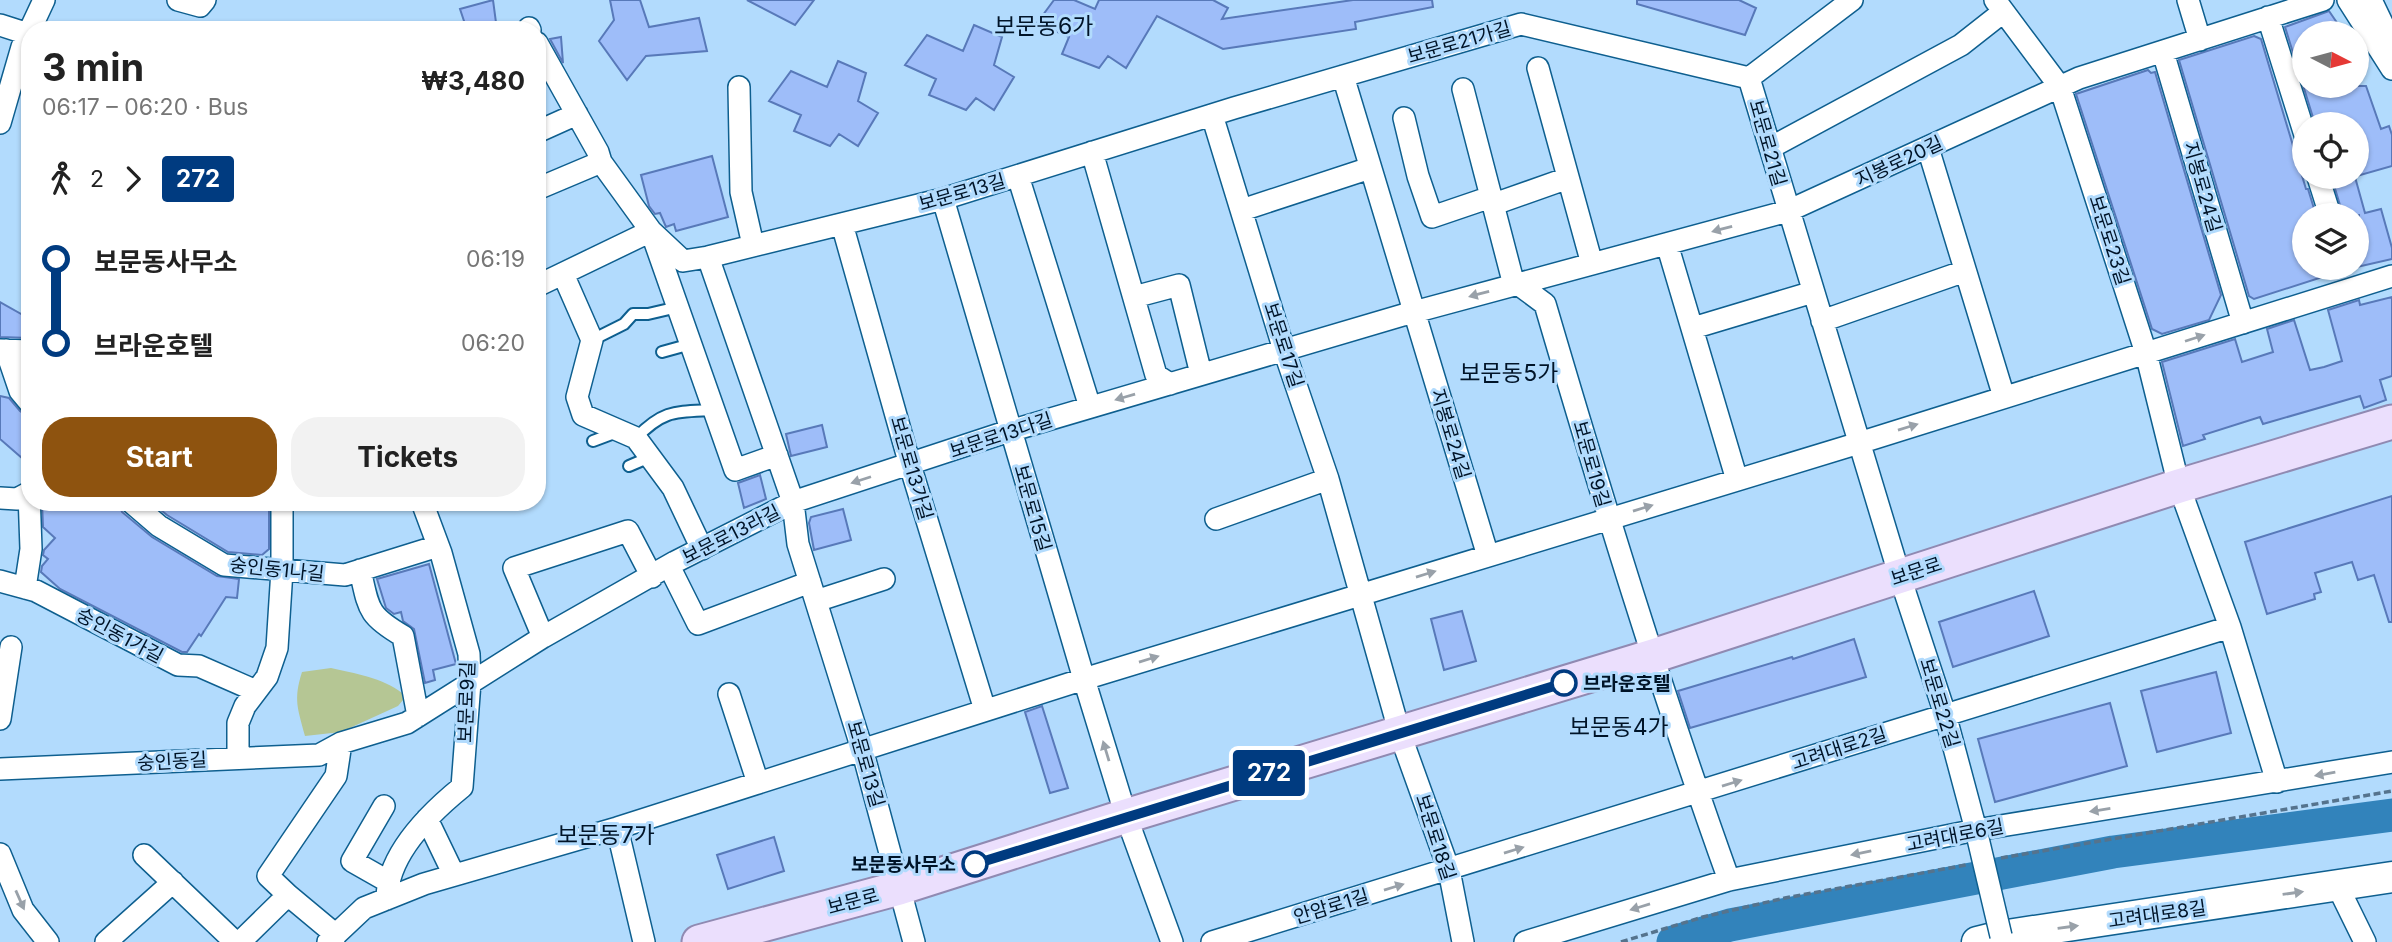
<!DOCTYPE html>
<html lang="en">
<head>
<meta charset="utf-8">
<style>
	body { margin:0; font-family:Inter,"Noto Sans KR",sans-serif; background:#f2f2f2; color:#222; height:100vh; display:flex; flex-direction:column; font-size:26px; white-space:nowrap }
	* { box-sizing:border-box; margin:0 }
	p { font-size:23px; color:#767676 }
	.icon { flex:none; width:38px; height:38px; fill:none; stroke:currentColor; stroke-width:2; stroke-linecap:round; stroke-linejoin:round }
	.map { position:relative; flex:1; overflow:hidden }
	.panel { position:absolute; left:21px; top:21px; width:525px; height:490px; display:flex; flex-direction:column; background:#fff; border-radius:28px; box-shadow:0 2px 5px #0004 }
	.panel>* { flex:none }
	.badge { padding:0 14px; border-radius:5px; font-size:24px; line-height:46px }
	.needle { width:46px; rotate:96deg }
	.fabs { position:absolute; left:2292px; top:21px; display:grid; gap:14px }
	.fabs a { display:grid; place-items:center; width:77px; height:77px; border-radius:50%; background:#fff; box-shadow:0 2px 5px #0004; font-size:35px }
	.map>.badge { position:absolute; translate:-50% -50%; box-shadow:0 0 0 4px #fff }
	.legs { display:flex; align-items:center; gap:10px; height:77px; padding:0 21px; font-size:23px }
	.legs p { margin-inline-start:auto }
	.overview { display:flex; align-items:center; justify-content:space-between; height:119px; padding:0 21px }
	h1 { font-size:38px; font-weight:700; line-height:52px }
	.button { display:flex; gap:14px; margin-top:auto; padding:14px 21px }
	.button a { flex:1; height:80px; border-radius:28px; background:#8e530f; color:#fff; font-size:28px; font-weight:700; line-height:80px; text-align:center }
	.button a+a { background:#f2f2f2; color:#222 }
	ul { padding:0 21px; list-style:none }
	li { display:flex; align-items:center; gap:24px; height:84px; font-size:26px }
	li i { display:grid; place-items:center; width:10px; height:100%; margin:0 9px; background:currentColor }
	li i::after { content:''; width:18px; height:18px; margin:-9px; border:5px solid; border-radius:50%; background:#fff }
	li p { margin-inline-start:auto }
	li:first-child i { background:linear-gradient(#0000 50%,currentColor 0) }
	li:last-child i { background:linear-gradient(currentColor 50%,#0000 0) }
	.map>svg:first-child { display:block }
</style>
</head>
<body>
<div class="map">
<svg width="2392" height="942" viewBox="0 0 2392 942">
	<rect width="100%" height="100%" fill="#b2dbfd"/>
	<path fill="#b5c694" d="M 331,668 C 354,673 383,678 402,693 L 403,700 L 398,706 L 341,732 L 305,736 C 298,709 293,700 302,672 Z"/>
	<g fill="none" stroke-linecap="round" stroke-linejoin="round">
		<path stroke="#3283bb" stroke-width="33" d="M 1673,942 L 1730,925 L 2113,852 L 2392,815"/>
	</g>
	<path fill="#9ebdf9" stroke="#5879b9" stroke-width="2" d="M 493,0 L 497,30 L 467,30 L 460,9 Z
		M 610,0 L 640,0 L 649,27 L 699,18 L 707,51 L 646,56 L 627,80 L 599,41 L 614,20 Z
		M 747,0 L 814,0 L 795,25 Z
		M 1054,0 L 1074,0 L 1095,9 L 1099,0 L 1213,0 L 1228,8 L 1222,19 L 1353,0 L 1432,0 L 1433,7 L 1355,22 L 1356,29 L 1223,49 L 1157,16 L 1126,68 L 1108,56 L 1099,68 L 1062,54 L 1069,37 L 1037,23 Z
		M 1637,0 L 1739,0 L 1756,8 L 1745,35 L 1637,4 Z
		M 2329,11 L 2344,33 L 2305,33 L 2305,86 L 2366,86 L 2381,129 L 2389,126 L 2392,135 L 2392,166 L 2357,176 L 2357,124 L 2315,124 L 2285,27 Z
		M 974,25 L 1002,37 L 994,65 L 1014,77 L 994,110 L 976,98 L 966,110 L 929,95 L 936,79 L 905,65 L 927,35 L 963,51 Z
		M 2254,36 L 2261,39 L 2306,189 L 2308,189 L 2316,215 L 2305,215 L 2305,268 L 2341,268 L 2341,271 L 2254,299 L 2249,296 L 2179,60 Z
		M 561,37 L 563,63 L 550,39 Z
		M 838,61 L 866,73 L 858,101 L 878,113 L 858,146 L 839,134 L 830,146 L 794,131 L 801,115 L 769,101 L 791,71 L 827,87 Z
		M 2148,70 L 2151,73 L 2155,72 L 2221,295 L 2209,320 L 2162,334 L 2152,329 L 2076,94 Z
		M 712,156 L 728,217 L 676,231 L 674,224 L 666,227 L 660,213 L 655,214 L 649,206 L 641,175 Z
		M 2350,177 L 2355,177 L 2365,213 L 2381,209 L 2392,248 L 2392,259 L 2357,267 L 2359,215 L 2343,215 L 2333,182 Z
		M 2392,297 L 2392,376 L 2380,380 L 2386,400 L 2364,408 L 2360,396 L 2263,424 L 2260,417 L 2203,435 L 2205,439 L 2183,446 L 2162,362 L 2235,339 L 2242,362 L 2273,352 L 2267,329 L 2294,320 L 2310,370 L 2324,367 L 2342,361 L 2328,310 L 2359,300 L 2360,305 Z
		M 0,302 L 30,319 L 30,338 L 0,337 Z
		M 0,396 L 9,398 L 20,411 L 27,416 L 30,425 L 30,465 L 0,439 Z
		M 822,425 L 827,447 L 791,456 L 786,434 Z
		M 760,475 L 766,499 L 744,508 L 738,483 Z
		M 2392,496 L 2392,622 L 2389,622 L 2374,575 L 2358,580 L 2352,562 L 2315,573 L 2321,592 L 2314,594 L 2315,599 L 2267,614 L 2245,542 Z
		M 42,502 L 118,502 L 122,512 L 152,537 L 217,576 L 239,579 L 237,598 L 226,597 L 201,636 L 199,634 L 187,652 L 182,652 L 60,589 L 41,572 L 42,566 L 48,559 L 43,555 L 44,550 L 55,538 L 43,527 Z
		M 151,502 L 269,502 L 269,549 L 262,555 L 228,552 L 167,515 Z
		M 843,509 L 851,540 L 814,550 L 809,523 L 811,517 Z
		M 429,564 L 456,664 L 433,670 L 435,680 L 425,683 L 414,629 L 403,621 L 401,612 L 394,614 L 386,608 L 377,579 Z
		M 2034,591 L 2049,636 L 1953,667 L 1939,622 Z
		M 1462,611 L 1476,661 L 1444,670 L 1431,619 Z
		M 1854,639 L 1866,677 L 1690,728 L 1678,691 L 1792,657 L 1793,659 Z
		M 2216,672 L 2231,733 L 2157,752 L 2141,691 Z
		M 2110,703 L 2127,766 L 1995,802 L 1978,739 Z
		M 1042,706 L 1068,788 L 1050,793 L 1025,712 Z
		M 774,837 L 784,871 L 728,889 L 717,855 Z"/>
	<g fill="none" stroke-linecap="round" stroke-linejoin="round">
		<g stroke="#0e5f8f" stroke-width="14">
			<path id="lane" d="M 592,340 L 624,324 L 633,314 L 648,314 L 678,307
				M 662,352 L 691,344
				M 636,438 C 664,409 676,412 714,410
				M 593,441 L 617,432
				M 629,466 L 650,457"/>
		</g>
		<g stroke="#0e5f8f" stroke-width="24">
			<path id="street" d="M 178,0 L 200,6 L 205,0
				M 1995,0 L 2060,87 L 2146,353 L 2179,486 L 2230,627 L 2277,782
				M 2188,0 L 2200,40
				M 2348,0 L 2392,69
				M 2268,17 L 2305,135
				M 0,25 L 28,34
				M 529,28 L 530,30
				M 537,43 L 598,152 L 601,162 L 651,231 L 683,261 L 708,257 L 943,199 L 1234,108 L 1521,24 L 1749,78
				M 2163,52 L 2243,323
				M 1538,68 L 1592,264
				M 1343,76 L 1488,556
				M 1749,78 L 1900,577 L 1945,714 L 1976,830
				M 1749,78 L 1852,0
				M 739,87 L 741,192 L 753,245
				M 1463,89 L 1514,285
				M 1212,115 L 1284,350 L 1328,479 L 1400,734 L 1449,870 L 1463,942
				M 1404,118 L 1418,176 L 1432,217 L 1482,200 L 1500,202 L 1568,178
				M 0,123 L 22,47 L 44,0
				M 537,132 L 577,114
				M 1770,148 L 1961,45 L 2003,12
				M 1928,148 L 2004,397
				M 1092,152 L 1156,375 L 1170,384
				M 1018,176 L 1090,407
				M 2318,177 L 2330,215
				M 537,189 L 601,162
				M 943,199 L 1084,679 L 1126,816 L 1172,942
				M 1242,210 L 1370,168
				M 842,224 L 910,465 L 985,710
				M 1667,244 L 1737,480
				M 708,257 L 793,502 L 798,544 L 862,749 L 914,942
				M 563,274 L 592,340 L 577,397 L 583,415 L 636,438 L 673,488 L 702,549
				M 1518,284 L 1545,304 C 1602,498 1661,691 1729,880
				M 537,286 L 651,231 L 735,470 L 777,455
				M 1134,297 L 1179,285 L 1201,374
				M 1822,321 L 1965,271
				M 1693,328 L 1813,292
				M 0,350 L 30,351
				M 6,350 L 20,391 L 30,403
				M 0,498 L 17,499 L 30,492
				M 131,502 L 159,526 L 224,565 L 345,575 L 438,546
				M 1216,519 L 1328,479
				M 669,566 L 698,624 L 810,582
				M 360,570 C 369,609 367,615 403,636 L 418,716
				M 0,581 L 36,591 L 178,665 L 199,666 L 256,691
				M 25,588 L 31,549 L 29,493
				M 816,601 L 884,579
				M 543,637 L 514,568 L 628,531 L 652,577
				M 729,694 L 758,783
				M 0,719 L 11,647
				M 238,758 L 238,723 L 245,706 L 267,677 L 277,648 L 282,570 L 282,502
				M 0,769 L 319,755 L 341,743 L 407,723 L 543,637 L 675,562 L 793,502 L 1003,433 L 1403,315 L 1788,211 L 2079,78 L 2323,0
				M 384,806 L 352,861 L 389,882
				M 427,819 L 454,875
				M 617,828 L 644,942
				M 0,854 L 23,910 L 48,942
				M 144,855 L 235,942
				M 2338,887 L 2365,942
				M 288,895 L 336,935
				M 387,899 C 387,855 430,813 462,787 L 470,682 L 469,654 L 441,553 L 422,502
				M 106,942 L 173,882
				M 240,942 L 288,895 L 268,876 L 336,776 L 341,743
				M 328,942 L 364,908 L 424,884 L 617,828 L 1084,679 L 1859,443 L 2392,276
				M 1212,942 L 2230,627
				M 1525,942 L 1729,880 L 1976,830 L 2392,762"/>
		</g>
		<g stroke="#0e5f8f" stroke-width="33">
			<path id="secondary" d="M 2366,0 L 2392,54
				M 1977,942 L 2001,936 L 2392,877"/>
		</g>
		<g stroke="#908ab2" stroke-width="37">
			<path id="primary" d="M 699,942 L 899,888 L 1126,816 L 1653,656 L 2179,486 L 2392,422"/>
		</g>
		<path stroke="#55738d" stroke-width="3.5" stroke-dasharray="7 3.5" stroke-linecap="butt" d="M 2001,858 L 2392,791
			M 1621,942 L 1703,917 L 1785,898 L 1966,865"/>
		<use href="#lane" stroke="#fff" stroke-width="10"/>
		<use href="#street" stroke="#fff" stroke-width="21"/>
		<use href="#secondary" stroke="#fff" stroke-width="30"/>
		<use href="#primary" stroke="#ebdffd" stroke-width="33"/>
		<g stroke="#0e5f8f" stroke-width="24" stroke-linecap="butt">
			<path id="street-bridge" d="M 1976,830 L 2001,936"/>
		</g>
		<use href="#street-bridge" stroke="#fff" stroke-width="21"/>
	</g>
	<defs><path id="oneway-solid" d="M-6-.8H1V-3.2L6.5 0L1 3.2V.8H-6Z" transform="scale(1.75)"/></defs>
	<g fill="#99a1a9">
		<use href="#oneway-solid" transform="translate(1722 229) rotate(165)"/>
		<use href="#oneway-solid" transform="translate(1479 294) rotate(165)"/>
		<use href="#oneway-solid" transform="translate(2195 338) rotate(-18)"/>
		<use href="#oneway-solid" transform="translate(1125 397) rotate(164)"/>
		<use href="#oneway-solid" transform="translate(1908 427) rotate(-17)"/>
		<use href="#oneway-solid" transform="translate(861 480) rotate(162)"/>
		<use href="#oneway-solid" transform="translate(1643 508) rotate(-17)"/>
		<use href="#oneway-solid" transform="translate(1426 574) rotate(-17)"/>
		<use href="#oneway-solid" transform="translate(1149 659) rotate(-17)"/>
		<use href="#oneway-solid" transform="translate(1106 751) rotate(-107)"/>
		<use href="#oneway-solid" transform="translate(2325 774) rotate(170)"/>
		<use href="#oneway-solid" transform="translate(1732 783) rotate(-17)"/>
		<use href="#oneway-solid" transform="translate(2100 810) rotate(171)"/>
		<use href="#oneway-solid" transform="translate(1514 850) rotate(-17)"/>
		<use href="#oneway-solid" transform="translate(1861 853) rotate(168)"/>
		<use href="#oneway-solid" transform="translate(1394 887) rotate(-17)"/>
		<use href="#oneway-solid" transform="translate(2293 893) rotate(-8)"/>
		<use href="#oneway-solid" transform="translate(20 900) rotate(66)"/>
		<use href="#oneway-solid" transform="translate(1640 907) rotate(163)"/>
		<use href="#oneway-solid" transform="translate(2068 927) rotate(-8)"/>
	</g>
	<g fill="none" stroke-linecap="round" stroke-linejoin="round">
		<g stroke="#fff" stroke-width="16">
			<path id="line-1" d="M 975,864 L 1564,683"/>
		</g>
		<use href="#line-1" stroke="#003b80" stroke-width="10"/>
	</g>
	<g fill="#fff" stroke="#003b80" stroke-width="3.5">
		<circle cx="1564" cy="683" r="12"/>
		<circle cx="975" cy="864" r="12"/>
	</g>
	<g text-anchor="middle" stroke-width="6" stroke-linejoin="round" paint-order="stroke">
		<g font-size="19" fill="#001428" stroke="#b2dbfd">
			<text transform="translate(1459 42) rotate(-16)" y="7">보문로21가길</text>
			<text transform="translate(1768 143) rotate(74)" y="7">보문로21길</text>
			<text transform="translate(1899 161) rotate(-25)" y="7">지봉로20길</text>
			<text transform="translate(2203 187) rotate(74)" y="7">지봉로24길</text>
			<text transform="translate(962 192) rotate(-16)" y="7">보문로13길</text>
			<text transform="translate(2110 240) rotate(72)" y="7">보문로23길</text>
			<text transform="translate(1284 345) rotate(72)" y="7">보문로17길</text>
			<text transform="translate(1451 434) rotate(73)" y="7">지봉로24길</text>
			<text transform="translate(1001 435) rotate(-18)" y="7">보문로13다길</text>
			<text transform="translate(1592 464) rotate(74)" y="7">보문로19길</text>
			<text transform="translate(912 468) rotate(74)" y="7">보문로13가길</text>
			<text transform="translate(1033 508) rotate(74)" y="7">보문로15길</text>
			<text transform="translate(731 534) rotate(-27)" y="7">보문로13라길</text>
			<text transform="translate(277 569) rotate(6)" y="7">숭인동1나길</text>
			<text transform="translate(1916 571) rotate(-18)" y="7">보문로</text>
			<text transform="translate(120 635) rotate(28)" y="7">숭인동1가길</text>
			<text transform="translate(466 702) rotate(-88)" y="7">보문로9길</text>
			<text transform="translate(1940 703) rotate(73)" y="7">보문로22길</text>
			<text transform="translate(1839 748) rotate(-18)" y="7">고려대로2길</text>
			<text transform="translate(172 761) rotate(-3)" y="7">숭인동길</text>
			<text transform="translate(866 764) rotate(74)" y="7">보문로13길</text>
			<text transform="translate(1955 835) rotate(-11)" y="7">고려대로6길</text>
			<text transform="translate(1436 837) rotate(72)" y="7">보문로18길</text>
			<text transform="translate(853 901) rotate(-15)" y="7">보문로</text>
			<text transform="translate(1331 906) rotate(-17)" y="7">안암로1길</text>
			<text transform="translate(2157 914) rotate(-8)" y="7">고려대로8길</text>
		</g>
		<g font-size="19" font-weight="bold" fill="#001428" stroke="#b2dbfd" text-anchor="start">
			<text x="1583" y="690">브라운호텔</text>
			<text x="956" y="871" text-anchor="end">보문동사무소</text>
		</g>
		<g font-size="23" fill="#001428" stroke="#b2dbfd">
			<text x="1044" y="34">보문동6가</text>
			<text x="1509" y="381">보문동5가</text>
			<text x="1619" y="735">보문동4가</text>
			<text x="606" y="843">보문동7가</text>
		</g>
	</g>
</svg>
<div class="fabs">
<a><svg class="needle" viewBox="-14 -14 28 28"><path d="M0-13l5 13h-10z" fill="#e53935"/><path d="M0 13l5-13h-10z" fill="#767676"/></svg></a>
<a><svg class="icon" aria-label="locate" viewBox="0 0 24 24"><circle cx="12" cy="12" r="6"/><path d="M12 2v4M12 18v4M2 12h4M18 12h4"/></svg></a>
<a><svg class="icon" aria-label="layers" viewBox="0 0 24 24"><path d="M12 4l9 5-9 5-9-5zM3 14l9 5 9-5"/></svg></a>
</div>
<b class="badge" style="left:1269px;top:773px;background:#003b80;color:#fff">272</b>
<section class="panel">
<div class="overview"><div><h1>3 min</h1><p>06:17 – 06:20 · Bus</p></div><b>₩3,480</b></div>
<div class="legs"><svg class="icon" aria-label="walk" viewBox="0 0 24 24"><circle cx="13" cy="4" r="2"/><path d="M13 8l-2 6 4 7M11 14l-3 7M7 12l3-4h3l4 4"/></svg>2<svg class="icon" aria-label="forward" viewBox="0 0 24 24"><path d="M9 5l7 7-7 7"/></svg><b class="badge" style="background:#003b80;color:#fff">272</b></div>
<ul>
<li><i style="color:#003b80"></i><b>보문동사무소</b><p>06:19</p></li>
<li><i style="color:#003b80"></i><b>브라운호텔</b><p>06:20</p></li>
</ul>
<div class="button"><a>Start</a><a>Tickets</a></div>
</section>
</div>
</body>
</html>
